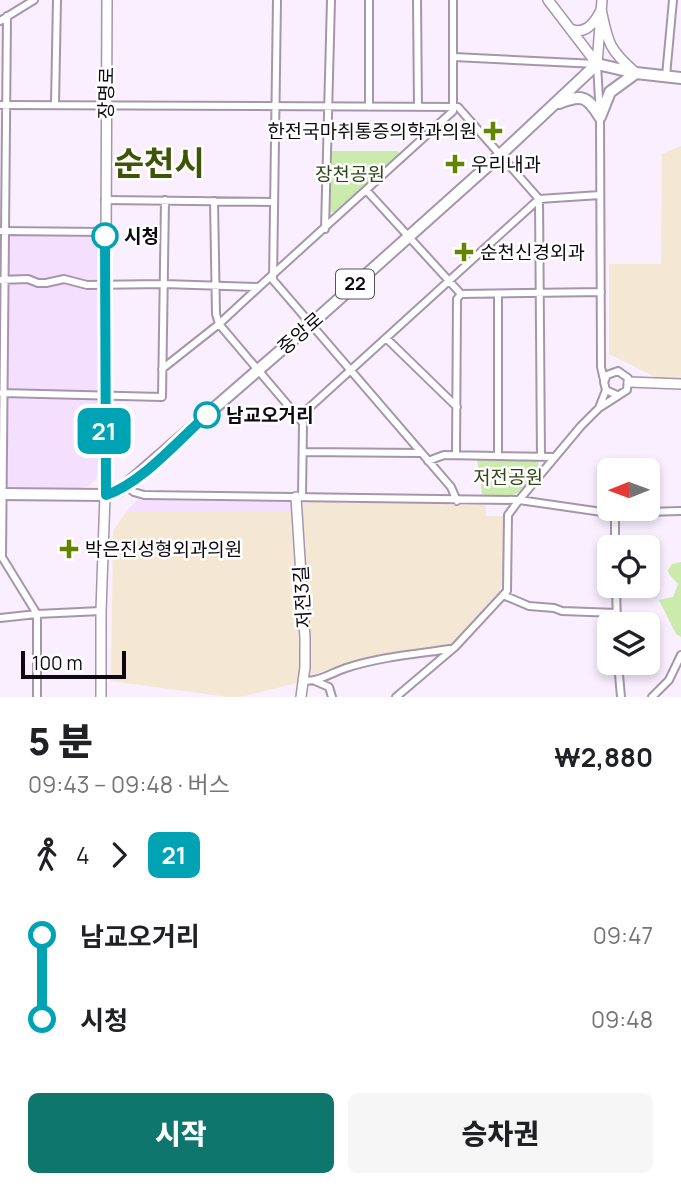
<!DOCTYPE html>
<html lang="ko">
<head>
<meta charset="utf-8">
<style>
	body { margin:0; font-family:Manrope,"Noto Sans KR",sans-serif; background:#f6f6f6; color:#202124; height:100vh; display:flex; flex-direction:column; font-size:26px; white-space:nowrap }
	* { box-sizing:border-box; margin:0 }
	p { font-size:23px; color:#757577 }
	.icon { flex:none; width:38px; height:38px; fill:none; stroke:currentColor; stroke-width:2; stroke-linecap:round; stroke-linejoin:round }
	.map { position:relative; height:697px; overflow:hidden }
	.sheet { display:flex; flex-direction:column; background:#fff; flex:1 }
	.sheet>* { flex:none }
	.badge { padding:0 14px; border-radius:10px; font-size:24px; line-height:46px }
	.needle { width:46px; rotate:269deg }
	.fabs { position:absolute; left:597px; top:458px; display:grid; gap:14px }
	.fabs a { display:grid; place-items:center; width:63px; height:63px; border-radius:10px; background:#fff; box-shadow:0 4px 10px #0003; font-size:35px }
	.scale { position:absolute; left:21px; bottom:18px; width:105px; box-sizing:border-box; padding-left:7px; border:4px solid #0e0911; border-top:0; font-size:19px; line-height:24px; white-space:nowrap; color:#0e0911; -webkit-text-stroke:5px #fff; paint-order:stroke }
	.map>.badge { position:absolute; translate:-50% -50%; box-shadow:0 0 0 4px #fff }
	.legs { display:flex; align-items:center; gap:10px; height:77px; padding:0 28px; font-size:23px }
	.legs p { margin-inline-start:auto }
	.overview { display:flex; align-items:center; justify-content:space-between; height:119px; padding:0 28px }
	h1 { font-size:38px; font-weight:800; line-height:52px }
	.primary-button { display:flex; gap:14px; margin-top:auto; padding:14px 28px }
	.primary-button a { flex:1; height:80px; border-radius:10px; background:#0f766e; color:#fff; font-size:28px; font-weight:800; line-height:80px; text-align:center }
	.primary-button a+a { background:#f6f6f6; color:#202124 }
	ul { padding:0 28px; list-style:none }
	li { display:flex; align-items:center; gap:24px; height:84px; font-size:26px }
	li i { display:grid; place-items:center; width:10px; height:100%; margin:0 9px; background:currentColor }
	li i::after { content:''; width:18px; height:18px; margin:-9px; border:5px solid; border-radius:50%; background:#fff }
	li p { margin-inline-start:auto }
	li:first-child i { background:linear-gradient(#0000 50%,currentColor 0) }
	li:last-child i { background:linear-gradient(currentColor 50%,#0000 0) }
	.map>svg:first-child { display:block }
</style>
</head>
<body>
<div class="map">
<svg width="681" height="697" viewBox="0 0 681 697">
	<rect width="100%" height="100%" fill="#f9effe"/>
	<path fill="#f4dffe" d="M 0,234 L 98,235 L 99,469 L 96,479 L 89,486 L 70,490 L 0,487 Z
		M 137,500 L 291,502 L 291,512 L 126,512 Z"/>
	<path fill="#f4e8d4" d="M 681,146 L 681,379 L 659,379 L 609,354 L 609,264 L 661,264 L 662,154 Z
		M 313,502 L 486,505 L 486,516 L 504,516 L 503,580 L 500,591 L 450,645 L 350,663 L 311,675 L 300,504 Z
		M 126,512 L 291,512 L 301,682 L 241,697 L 228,697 L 111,681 L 113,531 Z"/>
	<path fill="#cbebad" d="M 329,151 L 397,151 L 401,154 L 340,212 L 329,212 Z
		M 477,457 L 538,458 L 539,470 C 517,497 518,497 482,497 C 482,482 478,472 477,457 Z
		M 681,562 L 681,637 L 676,634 L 659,600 L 673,597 L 678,584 L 669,574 L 668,570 L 672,564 Z"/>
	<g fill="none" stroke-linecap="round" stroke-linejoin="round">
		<g stroke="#a596ad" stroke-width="10">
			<path id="street" d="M 277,0 L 273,280 L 451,487 L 457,501
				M 369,0 L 369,107
				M 417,0 L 418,107
				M 0,21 L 34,0
				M 454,57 L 597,64 L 600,117 L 601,367 L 604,380
				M 666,76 L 673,0
				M 55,104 L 57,0
				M 0,105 L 458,107 L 539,199 L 541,457
				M 367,191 L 461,294
				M 105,200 L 274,202
				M 214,201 L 216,314 L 219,324 L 303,423 L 302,497
				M 325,229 L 331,0
				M 0,231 L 105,232
				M 0,280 L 28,279 L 38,283 L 46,283 L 64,279 L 87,285 L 164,284 L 259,287 L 453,111 L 453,0
				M 461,294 L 601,292
				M 498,294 L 498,456
				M 386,338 L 457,407
				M 162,369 L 219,324 L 259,287
				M 2,393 L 162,397 L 165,200
				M 599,408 L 606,390
				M 299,417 L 539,199 L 600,195
				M 303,452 L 420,453
				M 456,455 L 457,299 L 461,294
				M 428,461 L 444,455 L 555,457
				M 126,486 L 134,492 L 144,495 L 519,500 L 581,426 L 599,408 L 627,390 L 628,378 L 618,371 L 607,375 L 604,382 L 606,390 L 617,395
				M 615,514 L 615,548
				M 616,586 L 617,625
				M 503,595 L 529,606 L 554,608 L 562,611 L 617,613
				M 0,618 L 37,614 L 2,557 L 7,16
				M 618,663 L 621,697
				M 304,681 C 321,681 331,673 346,668 C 379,657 416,654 450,649
				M 315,681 L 329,687 L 332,697
				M 37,697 L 37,614 L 101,611
				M 396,697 L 455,647 L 507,591 L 508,515 L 519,500 L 609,513 L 681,511
				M 652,697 L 669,680 L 681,655"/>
		</g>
		<g stroke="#a596ad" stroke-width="12">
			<path id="secondary" d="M 548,0 L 597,64
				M 601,9 C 608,43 609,50 636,73
				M 570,29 C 584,35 594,24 600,12
				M 597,64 L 602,0
				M 629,382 L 681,384
				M 296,497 L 305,638 L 305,667 L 301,697
				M 101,697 L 101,611 L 105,495 L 107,0"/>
		</g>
		<g stroke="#a596ad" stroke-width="14">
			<path id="primary" d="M 559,103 C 582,94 587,96 600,117 L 610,92 L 636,73
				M 0,494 L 105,495 L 120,490 L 310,325 L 500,155 L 597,64 L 636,73 L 681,78"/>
		</g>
		<use href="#street" stroke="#fff" stroke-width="6"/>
		<use href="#secondary" stroke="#fff" stroke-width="9"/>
		<use href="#primary" stroke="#fff" stroke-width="10"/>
	</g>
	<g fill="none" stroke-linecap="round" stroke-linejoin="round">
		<g stroke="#fff" stroke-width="16">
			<path id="line-1" d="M 105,236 L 106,495 C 141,484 178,440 207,415"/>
		</g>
		<use href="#line-1" stroke="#00a3b4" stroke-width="10"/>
	</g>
	<g fill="#638400" stroke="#fff" stroke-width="2.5">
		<path d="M489.5 120.5h7v7h7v7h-7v7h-7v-7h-7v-7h7z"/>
		<path d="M451.5 153.5h7v7h7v7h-7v7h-7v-7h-7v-7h7z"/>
		<path d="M460.5 241.5h7v7h7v7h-7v7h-7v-7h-7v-7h7z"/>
		<path d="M65.5 538.5h7v7h7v7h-7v7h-7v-7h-7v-7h7z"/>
	</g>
	<g fill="#fff" stroke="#00a3b4" stroke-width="3.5">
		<circle cx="105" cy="236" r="12"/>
		<circle cx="207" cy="415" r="12"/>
	</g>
	<g text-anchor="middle" stroke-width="5" stroke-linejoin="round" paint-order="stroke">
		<rect fill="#fff" stroke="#565358" stroke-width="2" x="336" y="269.5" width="38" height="29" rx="5"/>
		<g font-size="18" font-weight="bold" fill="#0e0911">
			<text x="355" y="290">22</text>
		</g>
		<g font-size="19" fill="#0e0911" stroke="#fff">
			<text transform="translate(106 93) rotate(-89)" y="7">장명로</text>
			<text transform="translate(300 333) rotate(-41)" y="7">중앙로</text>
			<text transform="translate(302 597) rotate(-93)" y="7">저전3길</text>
		</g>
		<g font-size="19" fill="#0e0911" stroke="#fff" text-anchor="start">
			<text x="477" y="138" text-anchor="end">한전국마취통증의학과의원</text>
			<text x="471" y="171">우리내과</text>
			<text x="480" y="259">순천신경외과</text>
			<text x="85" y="556">박은진성형외과의원</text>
		</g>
		<g font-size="19" fill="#304616" stroke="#fff">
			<text x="350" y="181">장천공원</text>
			<text x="508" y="484">저전공원</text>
		</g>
		<g font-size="19" font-weight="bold" fill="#0e0911" stroke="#fff" text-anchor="start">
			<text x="124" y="243">시청</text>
			<text x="226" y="422">남교오거리</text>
		</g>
		<g font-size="33" font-weight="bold" fill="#3f5407" stroke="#fff">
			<text x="159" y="175">순천시</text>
		</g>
	</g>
</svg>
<div class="fabs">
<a><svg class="needle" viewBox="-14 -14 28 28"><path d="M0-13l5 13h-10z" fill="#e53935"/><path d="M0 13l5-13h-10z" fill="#757577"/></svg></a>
<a><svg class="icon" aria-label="locate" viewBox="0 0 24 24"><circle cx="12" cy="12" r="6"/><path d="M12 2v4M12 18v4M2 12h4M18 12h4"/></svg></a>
<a><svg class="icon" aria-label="layers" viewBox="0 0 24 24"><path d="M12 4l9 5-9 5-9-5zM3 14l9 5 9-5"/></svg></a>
</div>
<div class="scale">100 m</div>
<b class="badge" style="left:104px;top:431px;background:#00a3b4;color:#fff">21</b>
</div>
<section class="sheet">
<div class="overview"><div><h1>5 분</h1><p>09:43 – 09:48 · 버스</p></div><b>₩2,880</b></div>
<div class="legs"><svg class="icon" aria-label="walk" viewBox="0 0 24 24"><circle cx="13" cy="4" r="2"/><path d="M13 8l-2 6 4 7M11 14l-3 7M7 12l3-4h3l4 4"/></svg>4<svg class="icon" aria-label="forward" viewBox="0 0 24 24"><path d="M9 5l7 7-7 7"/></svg><b class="badge" style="background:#00a3b4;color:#fff">21</b></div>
<ul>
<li><i style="color:#00a3b4"></i><b>남교오거리</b><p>09:47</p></li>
<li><i style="color:#00a3b4"></i><b>시청</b><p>09:48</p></li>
</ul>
<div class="primary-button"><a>시작</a><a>승차권</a></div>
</section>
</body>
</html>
